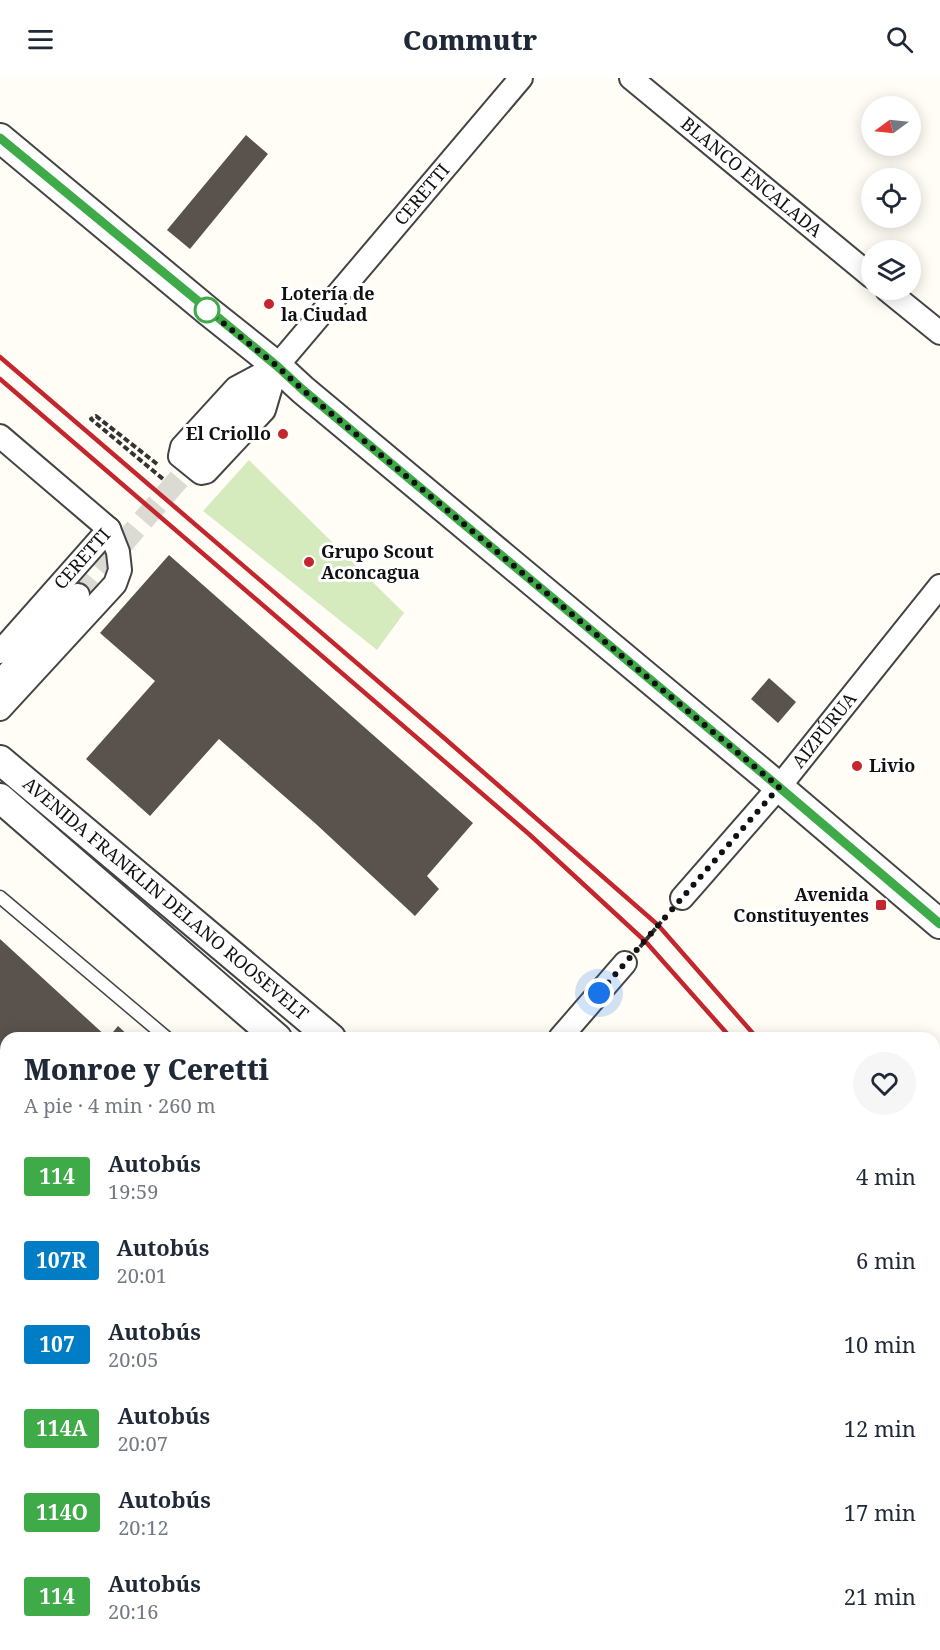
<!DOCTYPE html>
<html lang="es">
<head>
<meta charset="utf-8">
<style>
	body { margin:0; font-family:"Noto Serif",serif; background:#f6f6f7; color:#1f2937; height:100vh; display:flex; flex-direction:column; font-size:22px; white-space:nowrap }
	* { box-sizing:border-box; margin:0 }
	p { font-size:20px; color:#747a83 }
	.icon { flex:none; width:33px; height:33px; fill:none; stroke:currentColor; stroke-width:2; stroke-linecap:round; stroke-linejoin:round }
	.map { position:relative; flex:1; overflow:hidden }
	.side { position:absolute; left:0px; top:954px; width:940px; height:618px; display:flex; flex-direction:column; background:#fff; border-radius:18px 18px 0 0; box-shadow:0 3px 15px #0003 }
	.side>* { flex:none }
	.badge { padding:0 12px; border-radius:4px; font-size:21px; line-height:39px }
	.needle { width:39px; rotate:255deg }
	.tools { position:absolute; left:861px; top:18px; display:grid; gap:12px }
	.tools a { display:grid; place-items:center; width:60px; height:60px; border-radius:50%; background:#fff; box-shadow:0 3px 15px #0003; font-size:30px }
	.you { position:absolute; width:30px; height:30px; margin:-15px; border:4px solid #fff; border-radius:50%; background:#1a73e8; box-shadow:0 0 0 9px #1a73e833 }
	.map>.badge { position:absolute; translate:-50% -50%; box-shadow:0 0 0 3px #fff }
	.round { display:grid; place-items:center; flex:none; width:63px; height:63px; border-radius:32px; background:#f6f6f7 }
	.headline { display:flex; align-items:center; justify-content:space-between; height:102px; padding:0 24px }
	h1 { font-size:28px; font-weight:800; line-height:45px }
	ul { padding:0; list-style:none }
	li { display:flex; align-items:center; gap:18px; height:84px; padding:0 24px }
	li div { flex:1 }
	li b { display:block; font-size:22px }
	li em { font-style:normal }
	li .badge { min-width:66px; font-weight:700; text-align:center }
	header { display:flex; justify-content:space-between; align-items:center; height:78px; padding:0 24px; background:#fff; font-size:27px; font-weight:800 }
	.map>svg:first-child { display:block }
</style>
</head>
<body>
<header><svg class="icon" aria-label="menu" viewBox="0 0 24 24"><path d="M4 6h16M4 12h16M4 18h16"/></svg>Commutr<svg class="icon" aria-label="search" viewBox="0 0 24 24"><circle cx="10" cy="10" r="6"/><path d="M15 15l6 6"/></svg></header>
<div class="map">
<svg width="940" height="1572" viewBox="0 0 940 1572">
	<rect width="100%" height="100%" fill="#fffdf5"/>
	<path fill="#d5ebbd" d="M 249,382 L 404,535 L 377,572 L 203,433 Z"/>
	<path fill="#5a524d" d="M 246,57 L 268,76 L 190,171 L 167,152 Z
		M 169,477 L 473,745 L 427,798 L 439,811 L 415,838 L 316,746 L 219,661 L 150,738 L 86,681 L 155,603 L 100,555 Z
		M 769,600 L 796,624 L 778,645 L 751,621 Z
		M 0,861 L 108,960 L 118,948 L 131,960 L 6,960 L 6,1202 L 0,1197 Z"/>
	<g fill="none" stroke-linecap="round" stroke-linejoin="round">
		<path stroke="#dbdad3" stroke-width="22" stroke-dasharray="22 11" stroke-linecap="butt" d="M 78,517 L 198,379"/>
		<g stroke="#444" stroke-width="15">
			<path id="service" d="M 0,819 L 167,960"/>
		</g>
		<g stroke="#444" stroke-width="26">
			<g id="minor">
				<path id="s1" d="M 631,0 L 872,199"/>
				<path d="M 887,212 L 940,255"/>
				<path d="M 277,288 L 264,332 L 206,394 L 201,395 L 180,378 L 182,369 L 236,310 Z"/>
				<path d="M 0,358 L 109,451 L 118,474 L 120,492 L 115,506 L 0,631"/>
				<path id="s2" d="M 198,379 L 277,288 L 521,0"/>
				<path id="s3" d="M 0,574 L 109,451"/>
				<path d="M 0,604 L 78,517"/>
				<path id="s4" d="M 682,820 L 779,709 L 940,508"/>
				<path d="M 560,960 L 625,885"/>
				<path d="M 934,1008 L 940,998"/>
				<path d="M 934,1080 L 940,1084"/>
				<path d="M 0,1246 L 6,1252"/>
				<path d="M 934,1507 L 940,1512"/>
				<path d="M 359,1566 L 366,1572"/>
				<path d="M 19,1572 L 24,1566"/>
				<path d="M 633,1572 L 636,1566"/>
				<path d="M 720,1572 L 723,1566"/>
			</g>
		</g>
		<g stroke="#444" stroke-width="32">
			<g id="tertiary">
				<path d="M 0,60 L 208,233 L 277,288 L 303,312 L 779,709 L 940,846"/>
				<path id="s5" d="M 0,682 L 331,960"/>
				<path d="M 0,720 L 277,960"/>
			</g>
		</g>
		<g stroke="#333" stroke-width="36">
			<path id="secondary" d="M 675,1572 L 678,1566"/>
		</g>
		<path stroke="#333" stroke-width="4" stroke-dasharray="6 3" stroke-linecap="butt" d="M 157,386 L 96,338 L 91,341 L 163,401
			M 640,869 L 666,838
			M 934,1157 L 937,1152 L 940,1153"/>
		<use href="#service" stroke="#fff" stroke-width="12"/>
		<use href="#minor" stroke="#fff" stroke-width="22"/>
		<use href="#tertiary" stroke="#fff" stroke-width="28"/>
		<use href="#secondary" stroke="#fff6b0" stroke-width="33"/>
		<path stroke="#c4262e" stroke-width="4.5" d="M 0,279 L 443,659 L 658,847 L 757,960
			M 0,301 L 530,757 L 645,863 L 731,960
			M 934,1174 L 940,1181
			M 934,1202 L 940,1209"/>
	</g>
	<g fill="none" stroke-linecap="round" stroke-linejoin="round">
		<g stroke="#fff" stroke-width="14">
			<path id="line" d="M 0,60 L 277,288 L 303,312 L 779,709 L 940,846"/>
		</g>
		<use href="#line" stroke="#3fab48" stroke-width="9"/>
		<path stroke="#111" stroke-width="6" stroke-dasharray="0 10.8" d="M 207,232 L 277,288 L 303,312 L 779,709 L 599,915"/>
	</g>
	<g fill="#c4262e" stroke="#fff" stroke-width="2">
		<circle cx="269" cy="226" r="6"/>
		<circle cx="283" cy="356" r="6"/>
		<circle cx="309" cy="484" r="6"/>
		<circle cx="857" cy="688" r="6"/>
		<rect x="875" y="821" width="12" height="12" rx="3"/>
	</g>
	<circle fill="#fff" stroke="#3fab48" stroke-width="3" cx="207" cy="232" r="12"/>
	<g text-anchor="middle" stroke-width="6" stroke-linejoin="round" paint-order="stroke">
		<g font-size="18" fill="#111" stroke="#fff">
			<text dy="6" stroke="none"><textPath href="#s1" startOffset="156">BLANCO ENCALADA</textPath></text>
			<text dy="6" stroke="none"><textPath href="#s2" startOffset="345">CERETTI</textPath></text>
			<text dy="6" stroke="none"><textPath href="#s3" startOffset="124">CERETTI</textPath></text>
			<text dy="6" stroke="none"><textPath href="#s4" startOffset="220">AIZPÚRUA</textPath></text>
			<text dy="6" stroke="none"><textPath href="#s5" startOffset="216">AVENIDA FRANKLIN DELANO ROOSEVELT</textPath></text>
		</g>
		<g font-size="18" font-weight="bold" fill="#111" stroke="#fff" text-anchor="start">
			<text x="281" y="222">Lotería de<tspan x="281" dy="21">la Ciudad</tspan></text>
			<text x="271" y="362" text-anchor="end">El Criollo</text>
			<text x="321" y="480">Grupo Scout<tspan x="321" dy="21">Aconcagua</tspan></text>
			<text x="869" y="694">Livio</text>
			<text x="869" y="823" text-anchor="end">Avenida<tspan x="869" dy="21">Constituyentes</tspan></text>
		</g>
	</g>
</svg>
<div class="tools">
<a><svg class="needle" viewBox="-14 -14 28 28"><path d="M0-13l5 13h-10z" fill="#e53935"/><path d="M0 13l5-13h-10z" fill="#747a83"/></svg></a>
<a><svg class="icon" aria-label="locate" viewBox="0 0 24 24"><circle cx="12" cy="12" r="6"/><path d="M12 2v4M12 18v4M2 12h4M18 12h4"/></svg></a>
<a><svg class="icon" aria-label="layers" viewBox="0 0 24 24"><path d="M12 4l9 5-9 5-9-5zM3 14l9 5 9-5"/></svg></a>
</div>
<div class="you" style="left:599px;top:915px"></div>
<section class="side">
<div class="headline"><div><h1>Monroe y Ceretti</h1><p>A pie · 4 min · 260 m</p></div><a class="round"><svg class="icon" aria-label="heart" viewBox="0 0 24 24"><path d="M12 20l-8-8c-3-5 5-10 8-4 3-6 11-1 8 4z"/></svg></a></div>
<ul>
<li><span class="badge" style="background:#3fab48;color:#fff">114</span><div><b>Autobús</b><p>19:59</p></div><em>4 min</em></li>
<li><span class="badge" style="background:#007dc5;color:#fff">107R</span><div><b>Autobús</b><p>20:01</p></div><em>6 min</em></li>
<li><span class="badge" style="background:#007dc5;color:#fff">107</span><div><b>Autobús</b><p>20:05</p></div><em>10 min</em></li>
<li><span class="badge" style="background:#3fab48;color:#fff">114A</span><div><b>Autobús</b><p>20:07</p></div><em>12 min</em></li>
<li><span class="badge" style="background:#3fab48;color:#fff">114O</span><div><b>Autobús</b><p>20:12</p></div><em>17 min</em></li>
<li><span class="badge" style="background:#3fab48;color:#fff">114</span><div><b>Autobús</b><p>20:16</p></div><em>21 min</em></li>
</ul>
</section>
</div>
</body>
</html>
